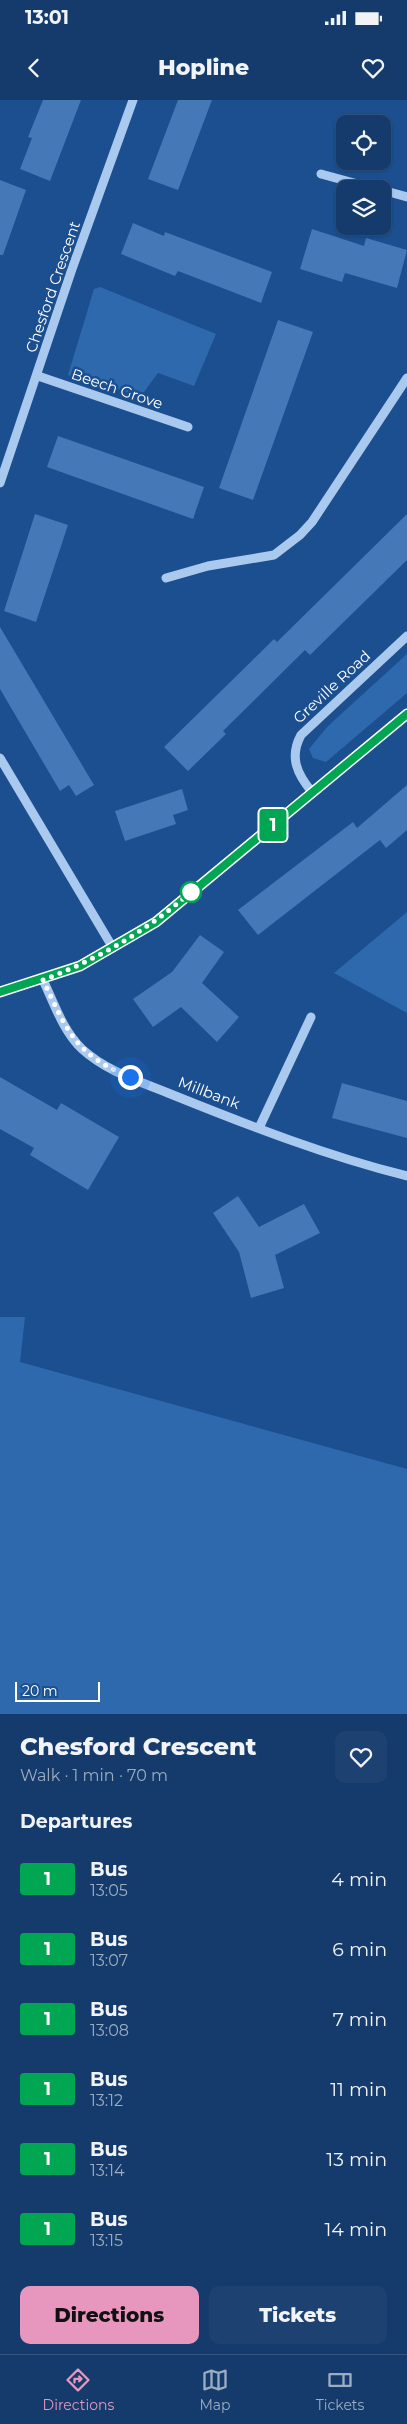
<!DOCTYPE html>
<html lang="en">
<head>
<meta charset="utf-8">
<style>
	body { margin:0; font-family:Montserrat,sans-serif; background:#1d4271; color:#f1f3f6; height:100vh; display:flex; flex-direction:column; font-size:19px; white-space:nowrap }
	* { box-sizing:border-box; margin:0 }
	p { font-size:16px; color:#9dadc1 }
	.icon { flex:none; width:28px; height:28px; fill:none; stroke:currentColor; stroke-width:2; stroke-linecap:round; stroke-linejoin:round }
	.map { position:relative; height:1614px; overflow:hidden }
	.sheet { display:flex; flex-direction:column; background:#143b6b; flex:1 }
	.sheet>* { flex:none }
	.badge { padding:0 10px; border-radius:4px; font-size:18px; line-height:32px }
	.controls { position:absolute; left:336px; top:15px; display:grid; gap:10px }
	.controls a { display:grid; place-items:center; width:55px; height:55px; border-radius:10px; background:#143b6b; box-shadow:0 1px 4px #0004,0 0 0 1px #33557e; font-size:25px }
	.scale { position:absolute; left:15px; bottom:12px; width:85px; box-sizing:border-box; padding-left:5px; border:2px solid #fff; border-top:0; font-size:14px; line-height:18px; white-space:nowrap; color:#fff; -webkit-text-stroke:4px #1b4f8f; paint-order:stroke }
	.you { position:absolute; width:25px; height:25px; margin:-12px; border:4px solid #fff; border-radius:50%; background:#1a73e8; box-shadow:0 0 0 8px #1a73e833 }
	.map>.badge { position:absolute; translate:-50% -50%; box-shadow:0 0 0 2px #fff }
	h2 { padding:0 20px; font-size:19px; line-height:45px }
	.round { display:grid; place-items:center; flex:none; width:52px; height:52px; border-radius:10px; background:#1d4271 }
	.headline { display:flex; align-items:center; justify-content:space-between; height:85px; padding:0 20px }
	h1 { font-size:24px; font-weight:800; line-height:38px }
	.action { display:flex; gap:10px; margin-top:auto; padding:10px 20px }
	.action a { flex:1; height:58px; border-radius:10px; background:#e797bd; color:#111; font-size:20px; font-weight:800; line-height:58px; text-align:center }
	.action a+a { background:#1d4271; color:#f1f3f6 }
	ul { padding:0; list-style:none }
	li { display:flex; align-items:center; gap:15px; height:70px; padding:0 20px }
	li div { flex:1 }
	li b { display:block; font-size:19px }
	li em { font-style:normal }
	li .badge { min-width:55px; font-weight:700; text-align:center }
	.status { display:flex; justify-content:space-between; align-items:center; height:35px; padding:0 25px; background:#143b6b; direction:ltr }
	.status svg { height:14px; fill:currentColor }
	header { display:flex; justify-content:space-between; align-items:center; height:65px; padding:0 20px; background:#143b6b; font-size:22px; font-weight:800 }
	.menu { display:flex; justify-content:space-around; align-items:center; height:70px; border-top:1px solid #33557e; background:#143b6b; font-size:14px; color:#9dadc1 }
	.menu a { display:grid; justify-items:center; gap:2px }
	.menu .active { color:#e797bd }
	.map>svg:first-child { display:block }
</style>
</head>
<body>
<div class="status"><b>13:01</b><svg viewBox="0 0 49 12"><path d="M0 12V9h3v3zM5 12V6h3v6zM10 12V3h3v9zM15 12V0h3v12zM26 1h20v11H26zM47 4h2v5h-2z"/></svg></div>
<header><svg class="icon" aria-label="back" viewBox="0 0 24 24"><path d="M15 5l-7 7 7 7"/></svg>Hopline<svg class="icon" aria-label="heart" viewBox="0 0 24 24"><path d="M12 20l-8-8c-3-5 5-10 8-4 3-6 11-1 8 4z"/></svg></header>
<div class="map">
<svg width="407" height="1614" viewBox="0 0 407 1614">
	<rect width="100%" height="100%" fill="#1b4f8f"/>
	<path fill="#2e69ad" d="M 100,187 L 216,234 L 194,286 L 158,273 L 144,292 L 134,294 L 68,275 L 94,189 Z
		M 407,554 L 407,593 L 326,662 L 313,658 L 309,649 L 328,626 Z
		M 407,812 L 407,913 L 334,873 Z
		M 0,1217 L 25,1217 L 20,1262 L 407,1369 L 407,1614 L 0,1614 Z"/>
	<path fill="#4478b7" d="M 43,0 L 81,0 L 50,81 L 20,69 L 32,38 L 28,37 Z
		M 178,0 L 212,0 L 178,90 L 148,79 Z
		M 0,80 L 26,90 L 3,155 L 0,155 Z
		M 133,123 L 164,136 L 165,132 L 272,172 L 261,203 L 178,171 L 175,176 L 121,154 Z
		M 312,129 L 364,146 L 366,138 L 407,150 L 397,188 L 345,173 L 342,182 L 300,169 Z
		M 278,220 L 313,232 L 253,400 L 219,388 Z
		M 58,336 L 204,387 L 193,419 L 47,367 Z
		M 35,414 L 68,425 L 36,522 L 4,511 Z
		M 407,414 L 407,460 L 310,555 L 305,550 L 223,631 L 226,634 L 188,671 L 164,647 L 274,539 L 277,542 Z
		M 0,527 L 94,685 L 76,696 L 69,685 L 60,691 L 0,589 Z
		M 407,685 L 407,730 L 386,748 L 380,740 L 258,835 L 238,810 L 353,722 L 357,728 Z
		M 182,689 L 188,710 L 173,715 L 176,724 L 125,741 L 115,711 Z
		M 200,835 L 224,852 L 202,883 L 239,917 L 217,942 L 181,907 L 153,927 L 133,899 L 172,872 Z
		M 0,977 L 57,1010 L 61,1003 L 119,1037 L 88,1090 L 30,1055 L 34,1048 L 0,1029 Z
		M 342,983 L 407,1001 L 407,1038 L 332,1018 Z
		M 238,1096 L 259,1127 L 304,1104 L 320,1133 L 275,1155 L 284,1188 L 251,1198 L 239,1152 L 213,1113 Z"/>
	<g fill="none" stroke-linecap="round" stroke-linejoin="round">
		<path stroke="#a9c9ee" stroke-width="9" d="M 321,74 L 376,89
			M 382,90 L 407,97
			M 38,276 L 188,327
			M 0,383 L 72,169 L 133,0
			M 166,478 L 208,466 L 274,455 L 300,435 L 312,422 L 407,278
			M 0,658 L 113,848
			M 312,692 C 297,674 289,657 301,635 L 407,536
			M 43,880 C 54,903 63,931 82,949 C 107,972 142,982 173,995 C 250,1026 327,1056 407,1076
			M 0,892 L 79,866 L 156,821 L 407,614
			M 259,1028 L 311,917"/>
	</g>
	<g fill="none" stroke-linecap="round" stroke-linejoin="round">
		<g stroke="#fff" stroke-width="11">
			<path id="line" d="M 0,892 L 80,866 L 156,822 L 407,614"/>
		</g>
		<use href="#line" stroke="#00a651" stroke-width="8"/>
		<path stroke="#fff" stroke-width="5" stroke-dasharray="0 9" d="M 130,977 C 74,954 67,930 43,880 C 99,859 149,829 191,792"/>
	</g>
	<circle fill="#fff" stroke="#00a651" stroke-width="2.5" cx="191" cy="792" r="10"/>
	<g text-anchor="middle" stroke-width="5" stroke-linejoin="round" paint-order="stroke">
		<g font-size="15" fill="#fff" stroke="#1b4f8f">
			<text transform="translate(53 187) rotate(-71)" y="5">Chesford Crescent</text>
			<text transform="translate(117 289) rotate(19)" y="5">Beech Grove</text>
			<text transform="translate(332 587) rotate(-43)" y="5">Greville Road</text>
			<text transform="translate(209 993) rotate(21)" y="5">Millbank</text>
		</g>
	</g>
</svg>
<div class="controls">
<a><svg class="icon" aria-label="locate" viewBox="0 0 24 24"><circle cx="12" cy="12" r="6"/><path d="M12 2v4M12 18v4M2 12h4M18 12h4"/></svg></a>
<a><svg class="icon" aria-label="layers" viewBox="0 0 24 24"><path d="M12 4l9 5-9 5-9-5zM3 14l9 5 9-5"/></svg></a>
</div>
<div class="scale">20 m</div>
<div class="you" style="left:130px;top:977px"></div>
<b class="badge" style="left:273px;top:725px;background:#00a651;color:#fff">1</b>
</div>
<section class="sheet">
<div class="headline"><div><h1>Chesford Crescent</h1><p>Walk · 1 min · 70 m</p></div><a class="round"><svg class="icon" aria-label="heart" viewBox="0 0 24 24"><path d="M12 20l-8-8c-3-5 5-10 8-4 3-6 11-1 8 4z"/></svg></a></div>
<h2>Departures</h2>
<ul>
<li><span class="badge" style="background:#00a651;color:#fff">1</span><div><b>Bus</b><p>13:05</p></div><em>4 min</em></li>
<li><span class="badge" style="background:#00a651;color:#fff">1</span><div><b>Bus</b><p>13:07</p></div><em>6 min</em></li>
<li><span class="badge" style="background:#00a651;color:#fff">1</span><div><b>Bus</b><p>13:08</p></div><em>7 min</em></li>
<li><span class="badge" style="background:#00a651;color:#fff">1</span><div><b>Bus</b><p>13:12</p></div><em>11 min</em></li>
<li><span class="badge" style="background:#00a651;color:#fff">1</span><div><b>Bus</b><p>13:14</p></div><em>13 min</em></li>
<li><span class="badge" style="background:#00a651;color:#fff">1</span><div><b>Bus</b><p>13:15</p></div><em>14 min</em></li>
</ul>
<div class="action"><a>Directions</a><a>Tickets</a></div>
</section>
<nav class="menu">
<a class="active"><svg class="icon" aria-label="directions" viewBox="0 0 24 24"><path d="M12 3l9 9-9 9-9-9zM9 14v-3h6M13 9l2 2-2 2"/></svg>Directions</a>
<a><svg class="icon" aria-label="map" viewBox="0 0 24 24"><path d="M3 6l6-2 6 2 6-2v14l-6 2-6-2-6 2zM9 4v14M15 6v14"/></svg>Map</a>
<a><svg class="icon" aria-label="tickets" viewBox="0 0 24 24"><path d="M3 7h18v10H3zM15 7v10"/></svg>Tickets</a>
</nav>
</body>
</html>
